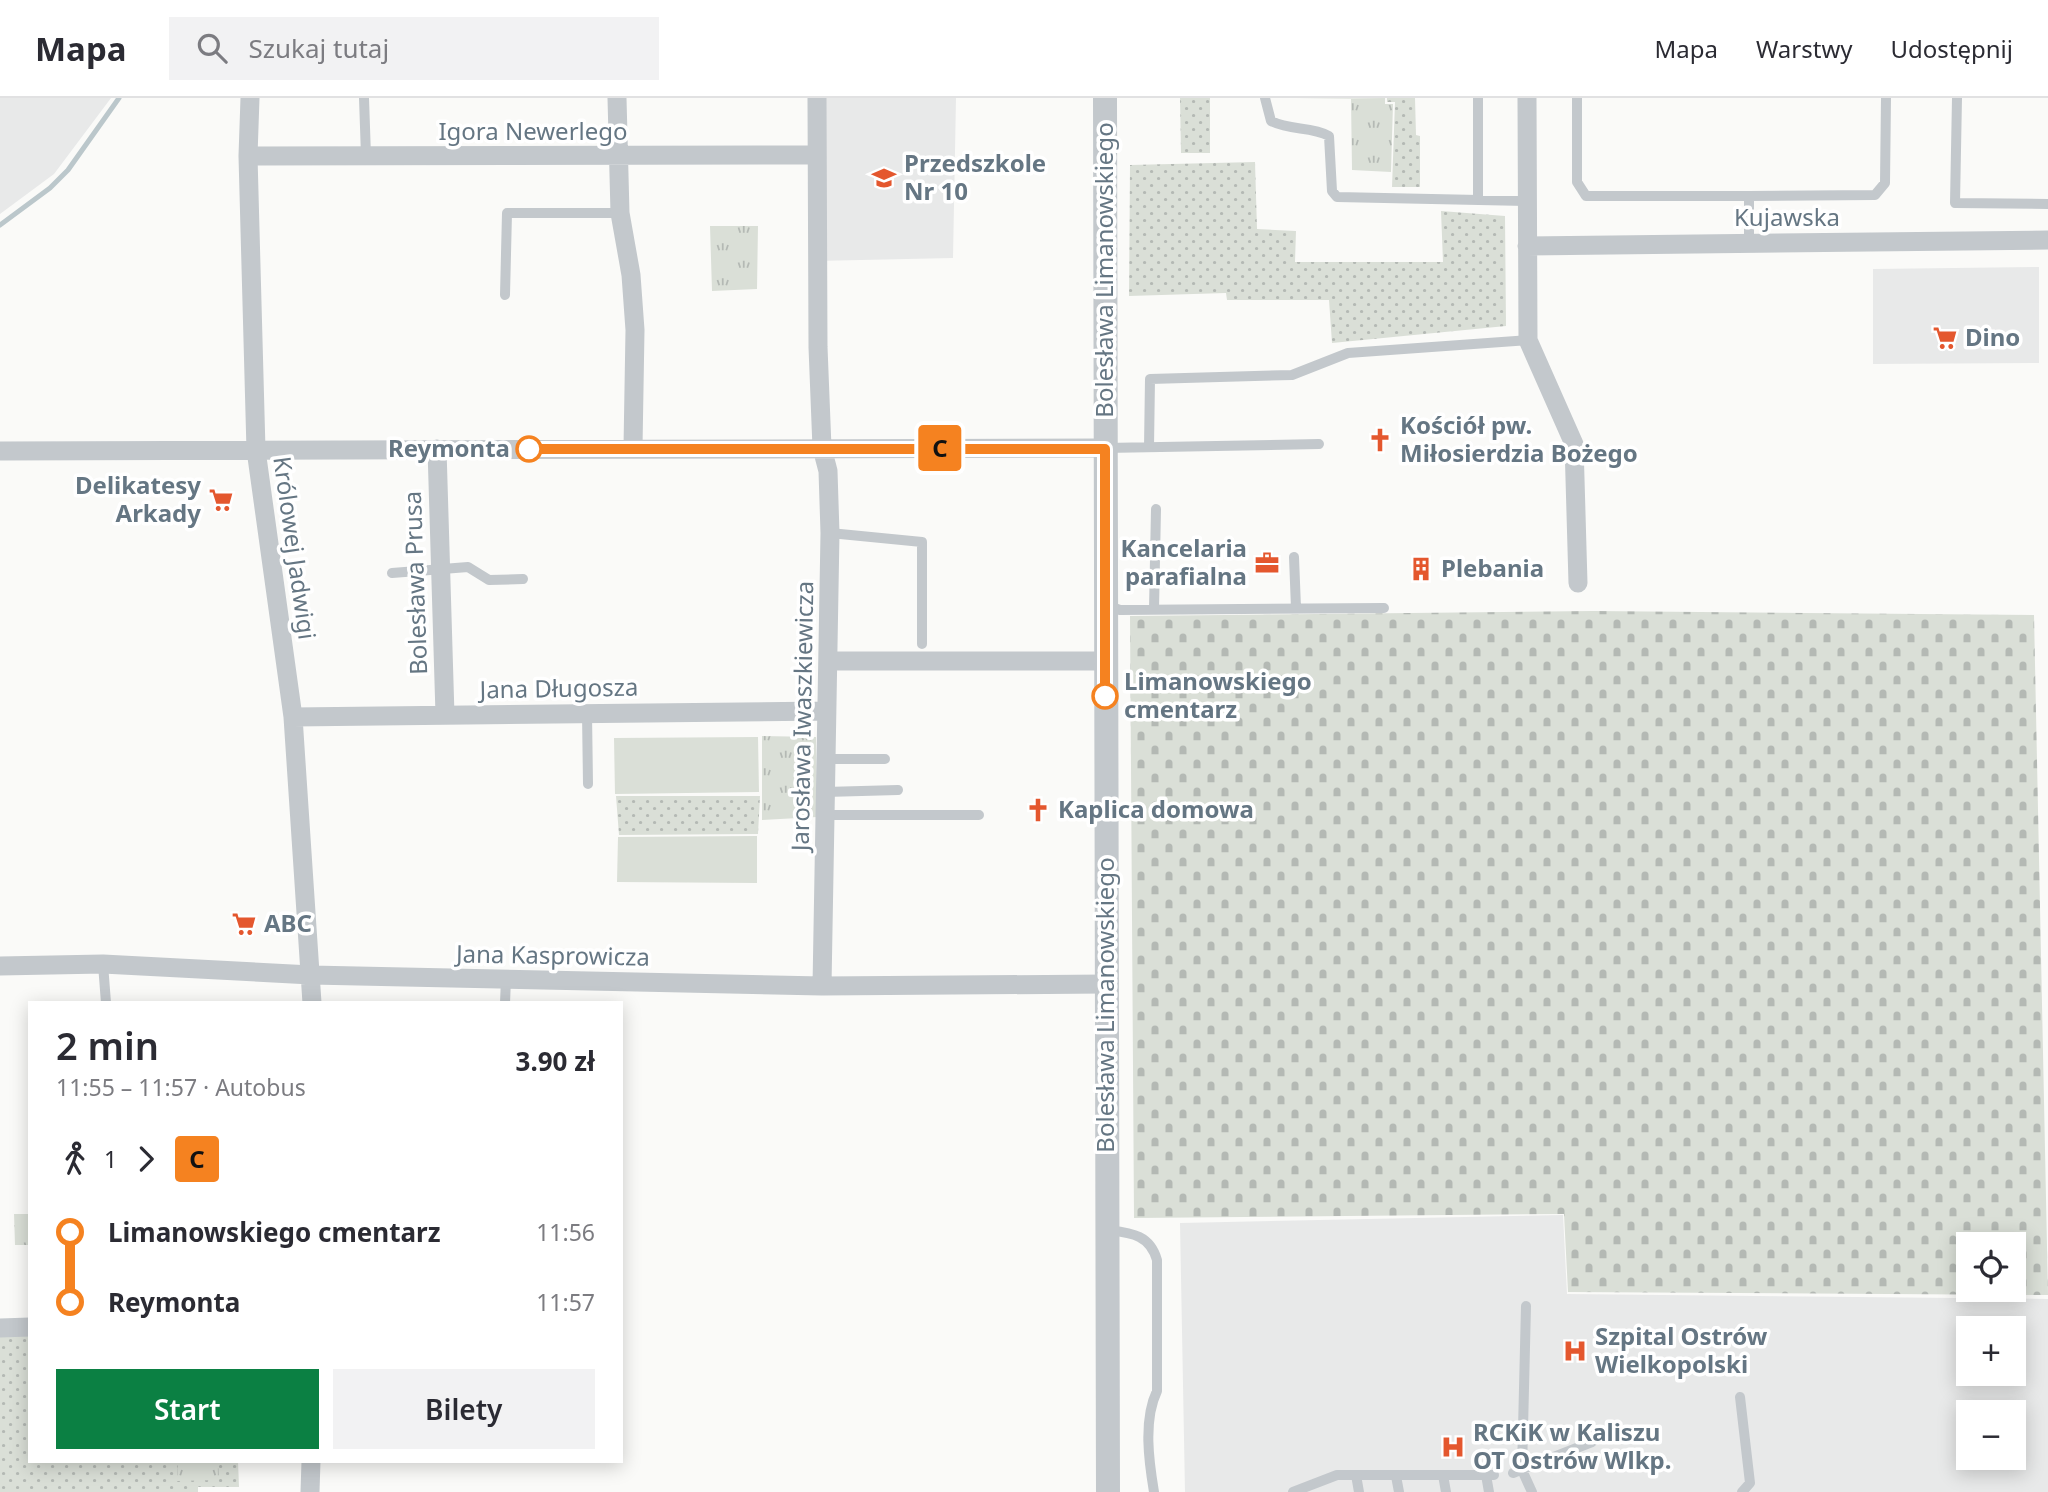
<!DOCTYPE html>
<html lang="pl">
<head>
<meta charset="utf-8">
<style>
	body { margin:0; font-family:"Noto Sans",sans-serif; background:#f2f2f3; color:#2b2b33; height:100vh; display:flex; flex-direction:column; font-size:26px; white-space:nowrap }
	* { box-sizing:border-box; margin:0 }
	p { font-size:23px; color:#7c7c81 }
	.icon { flex:none; width:38px; height:38px; fill:none; stroke:currentColor; stroke-width:2; stroke-linecap:round; stroke-linejoin:round }
	.map { position:relative; flex:1; overflow:hidden }
	.details { position:absolute; left:28px; top:903px; width:595px; height:462px; display:flex; flex-direction:column; background:#fff; border-radius:0px; box-shadow:0 4px 18px #0003 }
	.details>* { flex:none }
	.badge { padding:0 14px; border-radius:5px; font-size:24px; line-height:46px }
	.fabs { position:absolute; left:1956px; top:1134px; display:grid; gap:14px }
	.fabs a { display:grid; place-items:center; width:70px; height:70px; border-radius:0px; background:#fff; box-shadow:0 4px 18px #0003; font-size:35px }
	.map>.badge { position:absolute; translate:-50% -50%; box-shadow:0 0 0 4px #fff }
	.legs { display:flex; align-items:center; gap:10px; height:77px; padding:0 28px; font-size:23px }
	.legs p { margin-inline-start:auto }
	.overview { display:flex; align-items:center; justify-content:space-between; height:119px; padding:0 28px }
	h1 { font-size:38px; font-weight:600; line-height:52px }
	.action { display:flex; gap:14px; margin-top:auto; padding:14px 28px }
	.action a { flex:1; height:80px; border-radius:0px; background:#0b8043; color:#fff; font-size:28px; font-weight:600; line-height:80px; text-align:center }
	.action a+a { background:#f2f2f3; color:#2b2b33 }
	ul { padding:0 28px; list-style:none }
	li { display:flex; align-items:center; gap:24px; height:70px; font-size:26px }
	li i { display:grid; place-items:center; width:10px; height:100%; margin:0 9px; background:currentColor }
	li i::after { content:''; width:18px; height:18px; margin:-9px; border:5px solid; border-radius:50%; background:#fff }
	li p { margin-inline-start:auto }
	li:first-child i { background:linear-gradient(#0000 50%,currentColor 0) }
	li:last-child i { background:linear-gradient(currentColor 50%,#0000 0) }
	header { display:flex; align-items:center; gap:42px; box-sizing:border-box; height:98px; padding:0 35px; background:#fff; border-bottom:2px solid #e1e1e2 }
	header strong { font-size:33px }
	nav { display:flex; gap:38px; margin-inline-start:auto; font-size:24px }
	.search { width:490px; height:63px; background:#f2f2f3; display:flex; align-items:center; gap:18px; box-sizing:border-box; padding:0 24px; border-radius:0px; color:#7c7c81; font-size:26px }
	.map>svg:first-child { display:block }
</style>
</head>
<body>
<header>
<strong>Mapa</strong>
<div class="search"><svg class="icon" aria-label="search" viewBox="0 0 24 24"><circle cx="10" cy="10" r="6"/><path d="M15 15l6 6"/></svg>Szukaj tutaj</div>
<nav><a>Mapa</a><a>Warstwy</a><a>Udostępnij</a></nav>
</header>
<div class="map">
<svg width="2048" height="1394" viewBox="0 0 2048 1394">
	<defs>
		<pattern id="grass-dots" width="8" height="8" patternUnits="userSpaceOnUse" patternTransform="scale(1.75)"><rect width="8" height="8" fill="#dadfd7"/><path d="M2 2h.1M6 6h.1" fill="none" stroke="#b4b9b4" stroke-width="1.8" stroke-linecap="round"/></pattern>
		<pattern id="cemetery-stones" width="16" height="16" patternUnits="userSpaceOnUse" patternTransform="scale(1.75)"><rect width="16" height="16" fill="#dadfd7"/><path d="M2 7V4a2 2 0 0 1 4 0v3zM10 15v-3a2 2 0 0 1 4 0v3z" fill="#b4b9b4"/></pattern>
		<pattern id="park-tufts" width="24" height="20" patternUnits="userSpaceOnUse" patternTransform="scale(1.75)"><rect width="24" height="20" fill="#dadfd7"/><path d="M3 7l-1-3M5 7V3M7 7l1-3M15 17l-1-3M17 17v-4M19 17l1-3" fill="none" stroke="#b4b9b4"/></pattern>
	</defs>
	<rect width="100%" height="100%" fill="#fafaf8"/>
	<path fill="#e8e9e9" fill-rule="evenodd" d="M 0,0 L 111,0 L 54,76 L 0,116 Z
		M 812,0 L 956,0 L 953,160 L 815,163 Z
		M 2039,169 L 2039,265 L 1873,266 L 1873,171 Z
		M 1563,1117 L 1567,1196 L 2048,1201 L 2048,1394 L 1185,1394 L 1180,1125 ZM 1969,1230 L 2014,1230 L 2014,1276 L 1969,1276 ZM 1969,1314 L 2014,1314 L 2014,1360 L 1969,1360 Z"/>
	<path fill="url(#grass-dots)" d="M 1180,0 L 1210,0 L 1210,55 L 1181,55 Z
		M 1387,0 L 1415,0 L 1416,37 L 1420,38 L 1420,89 L 1392,89 L 1395,4 L 1387,4 Z
		M 1255,64 L 1257,131 L 1296,133 L 1295,164 L 1443,164 L 1441,113 L 1505,118 L 1506,228 L 1332,245 L 1329,202 L 1227,202 L 1226,195 L 1129,198 L 1130,67 Z
		M 616,698 L 760,698 L 758,736 L 619,737 Z
		M 0,1234 L 30,1234 L 30,1363 L 238,1363 L 239,1389 L 198,1389 L 198,1394 L 0,1394 Z"/>
	<path fill="url(#cemetery-stones)" fill-rule="evenodd" d="M 1593,513 L 2034,517 L 2048,1197 L 1568,1194 L 1564,1116 L 1134,1120 L 1130,518 ZM 1969,1146 L 2014,1146 L 2014,1192 L 1969,1192 Z"/>
	<path fill="url(#park-tufts)" d="M 1385,0 L 1385,6 L 1393,6 L 1391,74 L 1352,72 L 1351,1 L 1296,1 Z
		M 710,128 L 758,128 L 757,191 L 712,193 Z
		M 762,638 L 816,639 L 817,719 L 762,722 Z
		M 14,1116 L 30,1116 L 30,1147 L 15,1147 Z
		M 178,1363 L 218,1363 L 219,1382 L 177,1383 Z"/>
	<path fill="#dadfd7" d="M 758,639 L 759,694 L 615,696 L 614,640 Z
		M 757,738 L 757,785 L 617,784 L 618,739 Z"/>
	<g fill="none" stroke-linecap="round" stroke-linejoin="round">
		<path stroke="#bbc7cb" stroke-width="5" d="M 0,127 L 50,90 L 68,72 L 119,0"/>
		<path stroke="#c3c8cc" stroke-width="10" d="M 364,0 L 366,58
			M 1265,0 L 1271,23 C 1290,33 1311,28 1329,38 L 1332,93 L 1337,99 L 1527,103
			M 1478,0 L 1478,102
			M 1577,0 L 1577,84 L 1586,98 L 1749,98 L 1749,145
			M 1957,0 L 1955,105 L 2048,106
			M 1749,98 L 1875,97 L 1885,85 L 1886,0
			M 505,197 L 507,115 L 620,115
			M 1149,349 L 1150,281 L 1292,277 L 1348,255 L 1528,242
			M 1105,350 L 1319,346
			M 830,435 L 922,444 L 922,546
			M 1294,459 L 1296,510
			M 392,475 L 468,469 L 489,482 L 523,481
			M 1109,508 L 1120,512 L 1384,510
			M 1154,511 L 1156,411
			M 587,615 L 588,686
			M 826,661 L 885,661
			M 825,694 L 898,692
			M 825,717 L 979,717
			M 103,866 L 106,905
			M 505,905 L 506,881
			M 1109,1132 C 1132,1135 1150,1137 1157,1162 L 1157,1293 C 1143,1322 1149,1364 1154,1394
			M 1526,1208 L 1522,1372 L 1532,1394
			M 1740,1299 L 1750,1385 L 1742,1394
			M 1513,1375 L 1592,1344
			M 1356,1377 L 1359,1394
			M 1443,1377 L 1446,1394
			M 1486,1377 L 1489,1394
			M 1396,1378 L 1399,1394
			M 1293,1394 L 1337,1377 L 1494,1377"/>
		<path stroke="#c3c8cc" stroke-width="19" d="M 250,0 L 248,58 L 256,352 L 293,619 L 312,905
			M 617,0 L 620,115 L 631,177 L 635,232 L 633,349
			M 817,0 L 818,249 L 822,350 L 828,373 L 830,435 L 822,888
			M 1527,0 L 1528,242 L 1574,346 L 1578,485
			M 248,58 L 817,57
			M 1527,148 L 2048,142
			M 437,351 L 445,617
			M 0,353 L 1105,350
			M 828,563 L 1105,563
			M 293,619 L 826,613
			M 0,868 L 103,866 L 311,877 L 822,888 L 1106,886
			M 0,1230 L 30,1229
			M 310,1394 L 311,1363"/>
		<path stroke="#c3c8cc" stroke-width="24" d="M 1105,0 L 1108,1394"/>
	</g>
	<g fill="none" stroke-linecap="round" stroke-linejoin="round">
		<g stroke="#fff" stroke-width="16">
			<path id="line-1" d="M 529,351 L 1105,351 L 1105,598"/>
		</g>
		<use href="#line-1" stroke="#f58220" stroke-width="10"/>
	</g>
	<defs>
		<g id="school-bare" transform="scale(1.89)"><path d="M0-5L7-2L0 1L-7-2ZM-4 1L0 2.5L4 1V4Q0 6-4 4Z" fill="#e4572e" stroke="#fff" stroke-width="2.5" paint-order="stroke"/></g>
		<g id="supermarket-bare" transform="scale(1.89)"><path d="M-6-5.5h2.5l.6 2H6L4.5 2H-2.5L-4.4-4H-6ZM-1.5 3.2a1.3 1.3 0 1 0 .1 0ZM3 3.2a1.3 1.3 0 1 0 .1 0Z" fill="#e4572e" stroke="#fff" stroke-width="2.5" paint-order="stroke"/></g>
		<g id="church-bare" transform="scale(1.89)"><path d="M-1.2-6h2.4v3.5h3.3v2.4h-3.3V6h-2.4V-.1h-3.3v-2.4h3.3Z" fill="#e4572e" stroke="#fff" stroke-width="2.5" paint-order="stroke"/></g>
		<g id="office-bare" transform="scale(1.89)"><path d="M-6-3h4V-5.5h4V-3h4V5H-6ZM-1-4.5V-3h2v-1.5ZM-6 0V1H6V0Z" fill="#e4572e" stroke="#fff" stroke-width="2.5" paint-order="stroke"/></g>
		<g id="building-bare" transform="scale(1.89)"><path d="M-4-6H4V6H1V3H-1V6H-4ZM-2.5-4.3h1.7v1.8h-1.7ZM.8-4.3h1.7v1.8H.8ZM-2.5-1h1.7V.8h-1.7ZM.8-1h1.7V.8H.8Z" fill="#e4572e" stroke="#fff" stroke-width="2.5" paint-order="stroke"/></g>
		<g id="hospital-bare" transform="scale(1.89)"><path d="M-5-5h3v3.5h4V-5h3V5h-3V1.5h-4V5h-3Z" fill="#e4572e" stroke="#fff" stroke-width="2.5" paint-order="stroke"/></g>
	</defs>
	<g fill-rule="evenodd">
		<use href="#school-bare" x="884" y="80"/>
		<use href="#supermarket-bare" x="1945" y="240"/>
		<use href="#church-bare" x="1380" y="342"/>
		<use href="#supermarket-bare" x="221" y="402"/>
		<use href="#office-bare" x="1267" y="465"/>
		<use href="#building-bare" x="1421" y="471"/>
		<use href="#church-bare" x="1038" y="712"/>
		<use href="#supermarket-bare" x="244" y="826"/>
		<use href="#hospital-bare" x="1575" y="1253"/>
		<use href="#hospital-bare" x="1453" y="1349"/>
	</g>
	<g fill="#fff" stroke="#f58220" stroke-width="3.5">
		<circle cx="529" cy="351" r="12"/>
		<circle cx="1105" cy="598" r="12"/>
	</g>
	<g text-anchor="middle" stroke-width="7" stroke-linejoin="round" paint-order="stroke">
		<g font-size="24" fill="#657683" stroke="#fff">
			<text x="533" y="42">Igora Newerlego</text>
			<text x="1787" y="128">Kujawska</text>
			<text transform="translate(1105 172) rotate(-90)" y="8">Bolesława Limanowskiego</text>
			<text transform="translate(294 450) rotate(82)" y="8">Królowej Jadwigi</text>
			<text transform="translate(416 485) rotate(-92)" y="8">Bolesława Prusa</text>
			<text transform="translate(559 591) rotate(-1)" y="8">Jana Długosza</text>
			<text transform="translate(803 618) rotate(-89)" y="8">Jarosława Iwaszkiewicza</text>
			<text transform="translate(553 858) rotate(1)" y="8">Jana Kasprowicza</text>
			<text transform="translate(1106 907) rotate(-90)" y="8">Bolesława Limanowskiego</text>
		</g>
		<g font-size="24" font-weight="bold" fill="#657683" stroke="#fff" text-anchor="start">
			<text x="904" y="74">Przedszkole<tspan x="904" dy="28">Nr 10</tspan></text>
			<text x="1965" y="248">Dino</text>
			<text x="1400" y="336">Kościół pw.<tspan x="1400" dy="28">Miłosierdzia Bożego</tspan></text>
			<text x="201" y="396" text-anchor="end">Delikatesy<tspan x="201" dy="28">Arkady</tspan></text>
			<text x="1247" y="459" text-anchor="end">Kancelaria<tspan x="1247" dy="28">parafialna</tspan></text>
			<text x="1441" y="479">Plebania</text>
			<text x="1058" y="720">Kaplica domowa</text>
			<text x="264" y="834">ABC</text>
			<text x="1595" y="1247">Szpital Ostrów<tspan x="1595" dy="28">Wielkopolski</tspan></text>
			<text x="1473" y="1343">RCKiK w Kaliszu<tspan x="1473" dy="28">OT Ostrów Wlkp.</tspan></text>
		</g>
		<g font-size="24" font-weight="bold" fill="#657683" stroke="#fff" text-anchor="end">
			<text x="510" y="359">Reymonta</text>
			<text x="1124" y="592" text-anchor="start">Limanowskiego<tspan x="1124" dy="28">cmentarz</tspan></text>
		</g>
	</g>
</svg>
<div class="fabs">
<a><svg class="icon" aria-label="locate" viewBox="0 0 24 24"><circle cx="12" cy="12" r="6"/><path d="M12 2v4M12 18v4M2 12h4M18 12h4"/></svg></a>
<a>+</a>
<a>−</a>
</div>
<b class="badge" style="left:940px;top:350px;background:#f58220;color:#111">C</b>
<section class="details">
<div class="overview"><div><h1>2 min</h1><p>11:55 – 11:57 · Autobus</p></div><b>3.90 zł</b></div>
<div class="legs"><svg class="icon" aria-label="walk" viewBox="0 0 24 24"><circle cx="13" cy="4" r="2"/><path d="M13 8l-2 6 4 7M11 14l-3 7M7 12l3-4h3l4 4"/></svg>1<svg class="icon" aria-label="forward" viewBox="0 0 24 24"><path d="M9 5l7 7-7 7"/></svg><b class="badge" style="background:#f58220;color:#111">C</b></div>
<ul>
<li><i style="color:#f58220"></i><b>Limanowskiego cmentarz</b><p>11:56</p></li>
<li><i style="color:#f58220"></i><b>Reymonta</b><p>11:57</p></li>
</ul>
<div class="action"><a>Start</a><a>Bilety</a></div>
</section>
</div>
</body>
</html>
